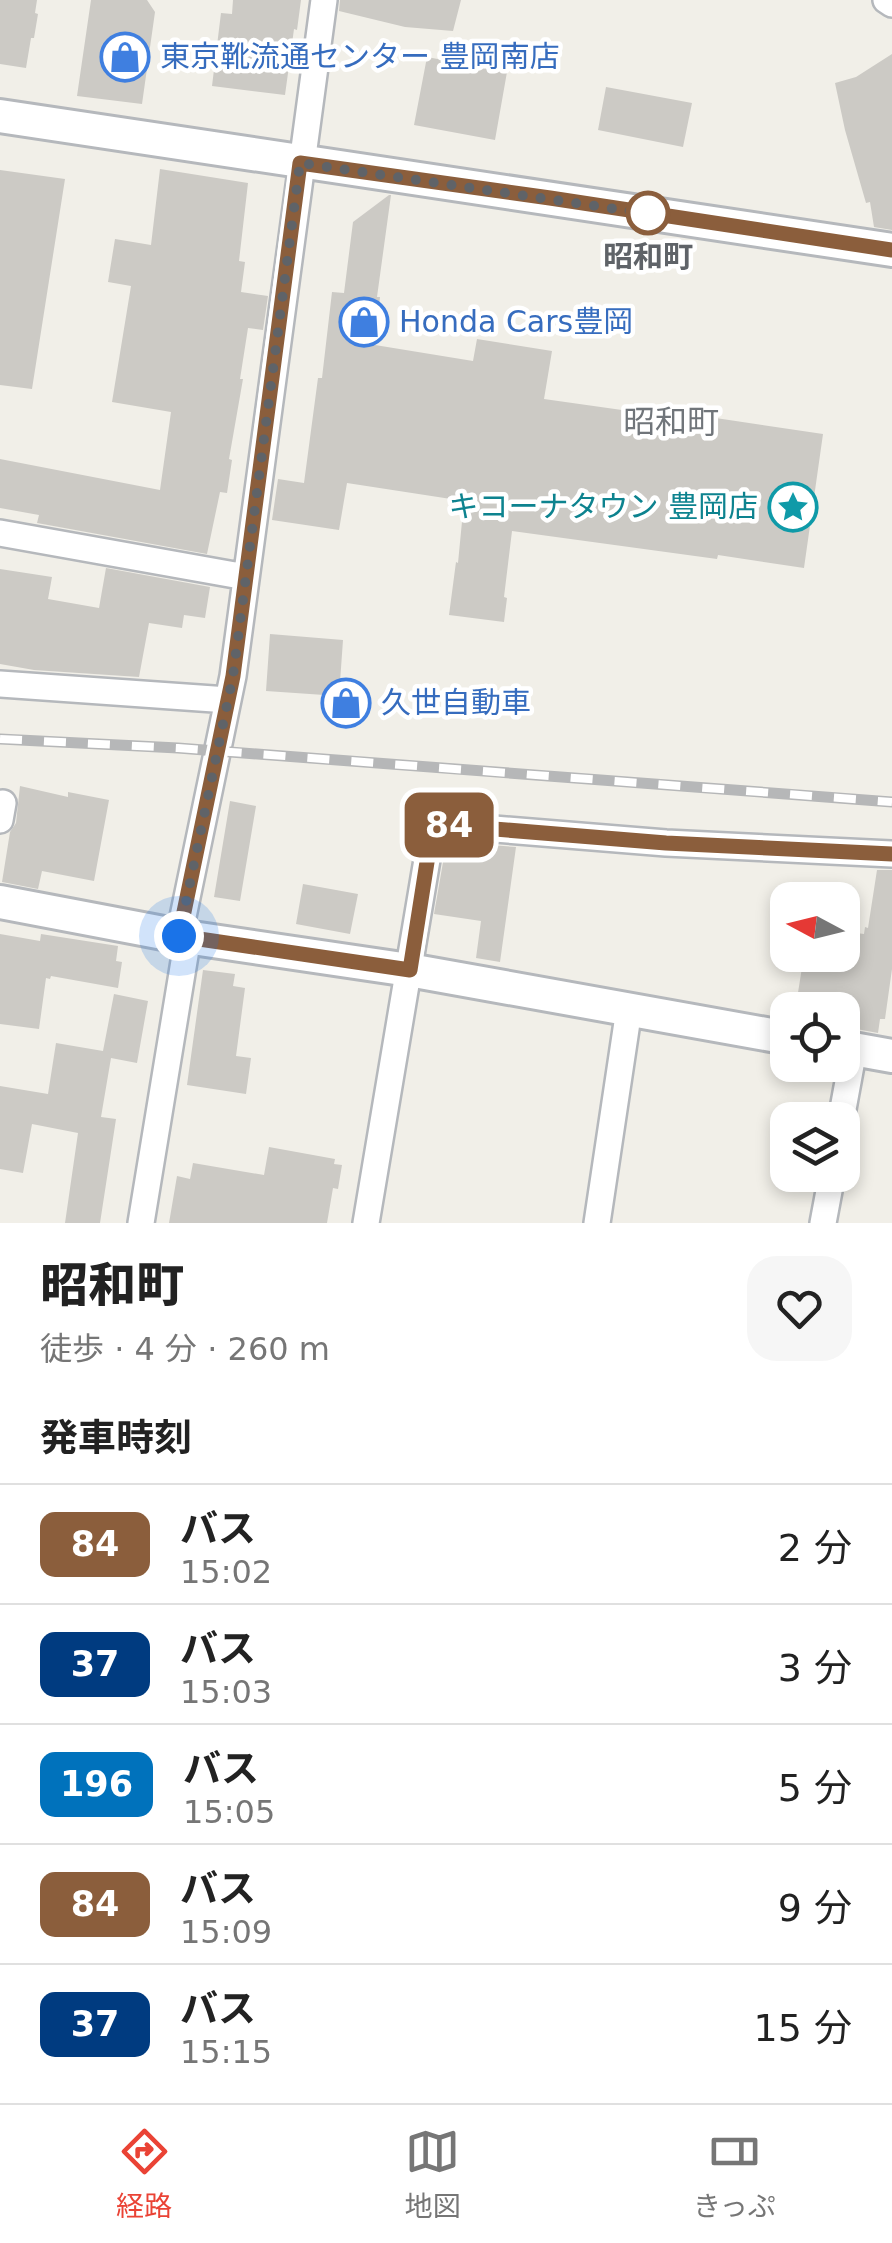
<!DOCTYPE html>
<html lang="ja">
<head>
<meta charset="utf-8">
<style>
	body { margin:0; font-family:"DejaVu Sans","Noto Sans JP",sans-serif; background:#f6f6f6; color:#222; height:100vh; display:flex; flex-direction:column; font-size:38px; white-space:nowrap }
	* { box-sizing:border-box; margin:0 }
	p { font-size:32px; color:#767676 }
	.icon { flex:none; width:55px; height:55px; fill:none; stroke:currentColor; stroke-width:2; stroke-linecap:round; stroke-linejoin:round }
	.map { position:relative; height:1223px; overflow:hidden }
	.side { display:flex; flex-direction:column; background:#fff; flex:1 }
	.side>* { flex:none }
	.badge { padding:0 20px; border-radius:15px; font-size:35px; line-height:65px }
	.needle { width:65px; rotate:277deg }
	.tools { position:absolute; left:770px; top:882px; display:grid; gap:20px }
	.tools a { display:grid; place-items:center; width:90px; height:90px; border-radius:20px; background:#fff; box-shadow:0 5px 15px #0003; font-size:50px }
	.you { position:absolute; width:50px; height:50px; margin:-25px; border:8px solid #fff; border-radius:50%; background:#1a73e8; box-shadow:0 0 0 15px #1a73e833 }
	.map>.badge { position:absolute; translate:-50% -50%; box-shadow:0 0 0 5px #fff }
	h2 { padding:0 40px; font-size:38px; line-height:90px }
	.round { display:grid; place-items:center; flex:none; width:105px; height:105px; border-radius:30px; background:#f6f6f6 }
	.headline { display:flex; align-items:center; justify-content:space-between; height:170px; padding:0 40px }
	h1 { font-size:48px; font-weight:800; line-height:75px }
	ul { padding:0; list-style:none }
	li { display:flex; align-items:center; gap:30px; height:120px; padding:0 40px; border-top:2px solid #e0e0e0 }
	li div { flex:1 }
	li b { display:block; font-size:38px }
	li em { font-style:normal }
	li .badge { min-width:110px; font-weight:700; text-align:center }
	.dock { display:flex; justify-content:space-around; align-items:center; height:140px; border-top:2px solid #e0e0e0; background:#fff; font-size:28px; color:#767676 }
	.dock a { display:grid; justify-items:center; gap:5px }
	.dock .current { color:#ea4335 }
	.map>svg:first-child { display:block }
</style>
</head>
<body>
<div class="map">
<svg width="892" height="1223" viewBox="0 0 892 1223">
	<rect width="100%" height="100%" fill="#f1efe8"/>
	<path fill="#cccac5" d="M 0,0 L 37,0 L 35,13 L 38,14 L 34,38 L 31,38 L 26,68 L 0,64 Z
		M 91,0 L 147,0 L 155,12 L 142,104 L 77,96 Z
		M 233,0 L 301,0 L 297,30 L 294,29 L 285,95 L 212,86 L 221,13 L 232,14 Z
		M 340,0 L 461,0 L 453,31 L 405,27 L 339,11 Z
		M 892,54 L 892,230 L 874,227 L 870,202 L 866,203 L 845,130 L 835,83 L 856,77 Z
		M 427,57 L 507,72 L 495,140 L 414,125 Z
		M 606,87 L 692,103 L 683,147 L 598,130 Z
		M 160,169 L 248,183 L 239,261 L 245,262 L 241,292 L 268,296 L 263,330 L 248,328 L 240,379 L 243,379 L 229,459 L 232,460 L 227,493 L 220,492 L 207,554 L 37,523 L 39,515 L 0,508 L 0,459 L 160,490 L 171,412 L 112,402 L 131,286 L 108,282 L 115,239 L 151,245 Z
		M 0,170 L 65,179 L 32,389 L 0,385 Z
		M 389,195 L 391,195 L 377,297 L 380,297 L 375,345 L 473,361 L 477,339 L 552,351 L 544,399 L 629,411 L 629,405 L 823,434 L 804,568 L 718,555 L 717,559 L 512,531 L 504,597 L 507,598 L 504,622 L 449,615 L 456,562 L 458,563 L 464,501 L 347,483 L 339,530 L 272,520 L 278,479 L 304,483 L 318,378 L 322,378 L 332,292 L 344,293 L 353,222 Z
		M 106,568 L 210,587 L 205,618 L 184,615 L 182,628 L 149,623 L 139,677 L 34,670 L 0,664 L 0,569 L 52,577 L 48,599 L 99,608 Z
		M 270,634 L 343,640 L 339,696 L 266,691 Z
		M 20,786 L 68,797 L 68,792 L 109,800 L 94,881 L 42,871 L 38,889 L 2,882 L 10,832 L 16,823 Z
		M 230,801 L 256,806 L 240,901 L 214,897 Z
		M 451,842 L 516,847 L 500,962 L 476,958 L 481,921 L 434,914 L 446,845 Z
		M 877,870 L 892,870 L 892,969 L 885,1019 L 880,1019 L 878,1033 L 851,1028 L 854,1010 L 826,1010 L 796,1005 L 804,955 L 842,955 L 842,931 L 864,934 L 865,927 L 868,928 Z
		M 303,884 L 358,894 L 350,934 L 296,924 Z
		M 0,934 L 40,941 L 41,934 L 118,946 L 116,961 L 122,962 L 118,988 L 51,976 L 50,979 L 46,978 L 39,1029 L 0,1024 Z
		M 203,970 L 235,974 L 233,986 L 245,988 L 236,1056 L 251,1058 L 246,1094 L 187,1085 Z
		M 114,994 L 148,1001 L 137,1063 L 111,1058 L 101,1117 L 116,1119 L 100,1223 L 65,1223 L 78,1133 L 32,1124 L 23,1173 L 0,1169 L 0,1086 L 48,1094 L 56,1043 L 103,1051 Z
		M 269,1147 L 335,1159 L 334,1164 L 342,1165 L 338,1189 L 333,1188 L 327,1223 L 169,1223 L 177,1176 L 190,1179 L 193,1163 L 264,1175 Z"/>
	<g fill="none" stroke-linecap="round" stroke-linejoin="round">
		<g stroke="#b5b8bc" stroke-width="30">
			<path id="minor" d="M 886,0 L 892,4
				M 0,533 L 246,577
				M 0,684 L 228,700
				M 0,820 L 3,803
				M 179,936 L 233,676 L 324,0
				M 841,1120 L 854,1049
				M 141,1223 L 188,937
				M 366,1223 L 433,824 L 666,843 L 892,854
				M 597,1223 L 629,1009
				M 823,1223 L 832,1175"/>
		</g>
		<g stroke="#b5b8bc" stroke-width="38">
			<path id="tertiary" d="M 0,116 L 892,250
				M 0,902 L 179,936 L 409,970 L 788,1038
				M 842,1047 L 892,1056"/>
		</g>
		<use href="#minor" stroke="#fff" stroke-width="25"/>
		<use href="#tertiary" stroke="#fff" stroke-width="32"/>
		<g stroke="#b6b7b8" stroke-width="11">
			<path id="rail" d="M 0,739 L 178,748 L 892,802"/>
		</g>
		<use href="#rail" stroke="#fff" stroke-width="8" stroke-dasharray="22" stroke-linecap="butt"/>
	</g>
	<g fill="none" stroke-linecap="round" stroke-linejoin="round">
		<g stroke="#fff" stroke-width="22">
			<path id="line" d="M 892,250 L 550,198 L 300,163 L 233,676 L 179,936 L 410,970 L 433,824 L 666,843 L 892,854"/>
		</g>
		<use href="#line" stroke="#8b5e3c" stroke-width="15"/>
		<path stroke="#5f6368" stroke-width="10" stroke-dasharray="0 18" d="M 179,936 L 233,676 L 300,163 L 664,216 L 648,213"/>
	</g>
	<defs>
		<g id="shop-ring" transform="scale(2.5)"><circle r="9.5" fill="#fff" stroke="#3f7fe0" stroke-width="1.5"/><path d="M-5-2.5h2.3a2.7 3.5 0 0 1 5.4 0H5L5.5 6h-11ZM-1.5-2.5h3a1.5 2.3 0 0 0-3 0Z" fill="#3f7fe0"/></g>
		<g id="sight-ring" transform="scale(2.5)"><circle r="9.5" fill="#fff" stroke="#0f9aa8" stroke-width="1.5"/><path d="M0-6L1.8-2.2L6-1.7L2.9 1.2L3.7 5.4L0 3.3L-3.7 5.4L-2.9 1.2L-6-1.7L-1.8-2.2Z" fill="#0f9aa8"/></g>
	</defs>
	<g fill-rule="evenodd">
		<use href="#shop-ring" x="125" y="57"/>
		<use href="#shop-ring" x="364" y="322"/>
		<use href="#sight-ring" x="793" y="507"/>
		<use href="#shop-ring" x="346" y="703"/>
	</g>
	<circle fill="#fff" stroke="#8b5e3c" stroke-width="5" cx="648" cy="213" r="20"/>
	<g text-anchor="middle" stroke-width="9" stroke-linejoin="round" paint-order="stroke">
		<g font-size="30" fill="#366cbe" stroke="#fff" text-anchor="start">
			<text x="160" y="67">東京靴流通センター 豊岡南店</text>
			<text x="399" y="332">Honda Cars豊岡</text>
			<text x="381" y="713">久世自動車</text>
		</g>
		<g font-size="30" font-weight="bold" fill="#5f6368" stroke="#fff">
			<text x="648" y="267">昭和町</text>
		</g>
		<g font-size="30" fill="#0d838f" stroke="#fff" text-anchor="end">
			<text x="758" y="517">キコーナタウン 豊岡店</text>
		</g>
		<g font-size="32" fill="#70757a" stroke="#fff">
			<text x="671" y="433">昭和町</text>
		</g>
	</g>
</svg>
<div class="tools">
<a><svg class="needle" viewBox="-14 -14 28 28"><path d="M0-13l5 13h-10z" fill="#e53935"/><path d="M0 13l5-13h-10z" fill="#767676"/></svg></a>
<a><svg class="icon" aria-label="locate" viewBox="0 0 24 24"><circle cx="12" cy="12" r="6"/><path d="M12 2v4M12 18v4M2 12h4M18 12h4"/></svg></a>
<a><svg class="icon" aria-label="layers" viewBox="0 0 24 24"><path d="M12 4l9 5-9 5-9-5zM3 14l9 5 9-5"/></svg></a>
</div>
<div class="you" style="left:179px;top:936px"></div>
<b class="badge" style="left:449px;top:825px;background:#8b5e3c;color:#fff">84</b>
</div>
<section class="side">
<div class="headline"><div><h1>昭和町</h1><p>徒歩 · 4 分 · 260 m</p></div><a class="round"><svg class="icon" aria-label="heart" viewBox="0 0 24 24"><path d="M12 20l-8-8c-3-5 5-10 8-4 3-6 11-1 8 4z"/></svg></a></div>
<h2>発車時刻</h2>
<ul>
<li><span class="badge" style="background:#8b5e3c;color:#fff">84</span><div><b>バス</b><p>15:02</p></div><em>2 分</em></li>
<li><span class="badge" style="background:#003b80;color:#fff">37</span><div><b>バス</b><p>15:03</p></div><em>3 分</em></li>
<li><span class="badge" style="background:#0072bc;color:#fff">196</span><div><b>バス</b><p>15:05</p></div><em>5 分</em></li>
<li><span class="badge" style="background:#8b5e3c;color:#fff">84</span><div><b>バス</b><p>15:09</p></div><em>9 分</em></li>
<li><span class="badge" style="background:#003b80;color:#fff">37</span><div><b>バス</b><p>15:15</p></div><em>15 分</em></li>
</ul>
</section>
<nav class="dock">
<a class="current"><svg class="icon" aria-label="directions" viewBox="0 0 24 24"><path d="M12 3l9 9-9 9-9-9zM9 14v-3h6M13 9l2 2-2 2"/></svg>経路</a>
<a><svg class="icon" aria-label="map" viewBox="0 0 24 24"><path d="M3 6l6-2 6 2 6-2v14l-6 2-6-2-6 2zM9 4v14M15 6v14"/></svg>地図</a>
<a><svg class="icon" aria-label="tickets" viewBox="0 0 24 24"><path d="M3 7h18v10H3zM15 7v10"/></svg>きっぷ</a>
</nav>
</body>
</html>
